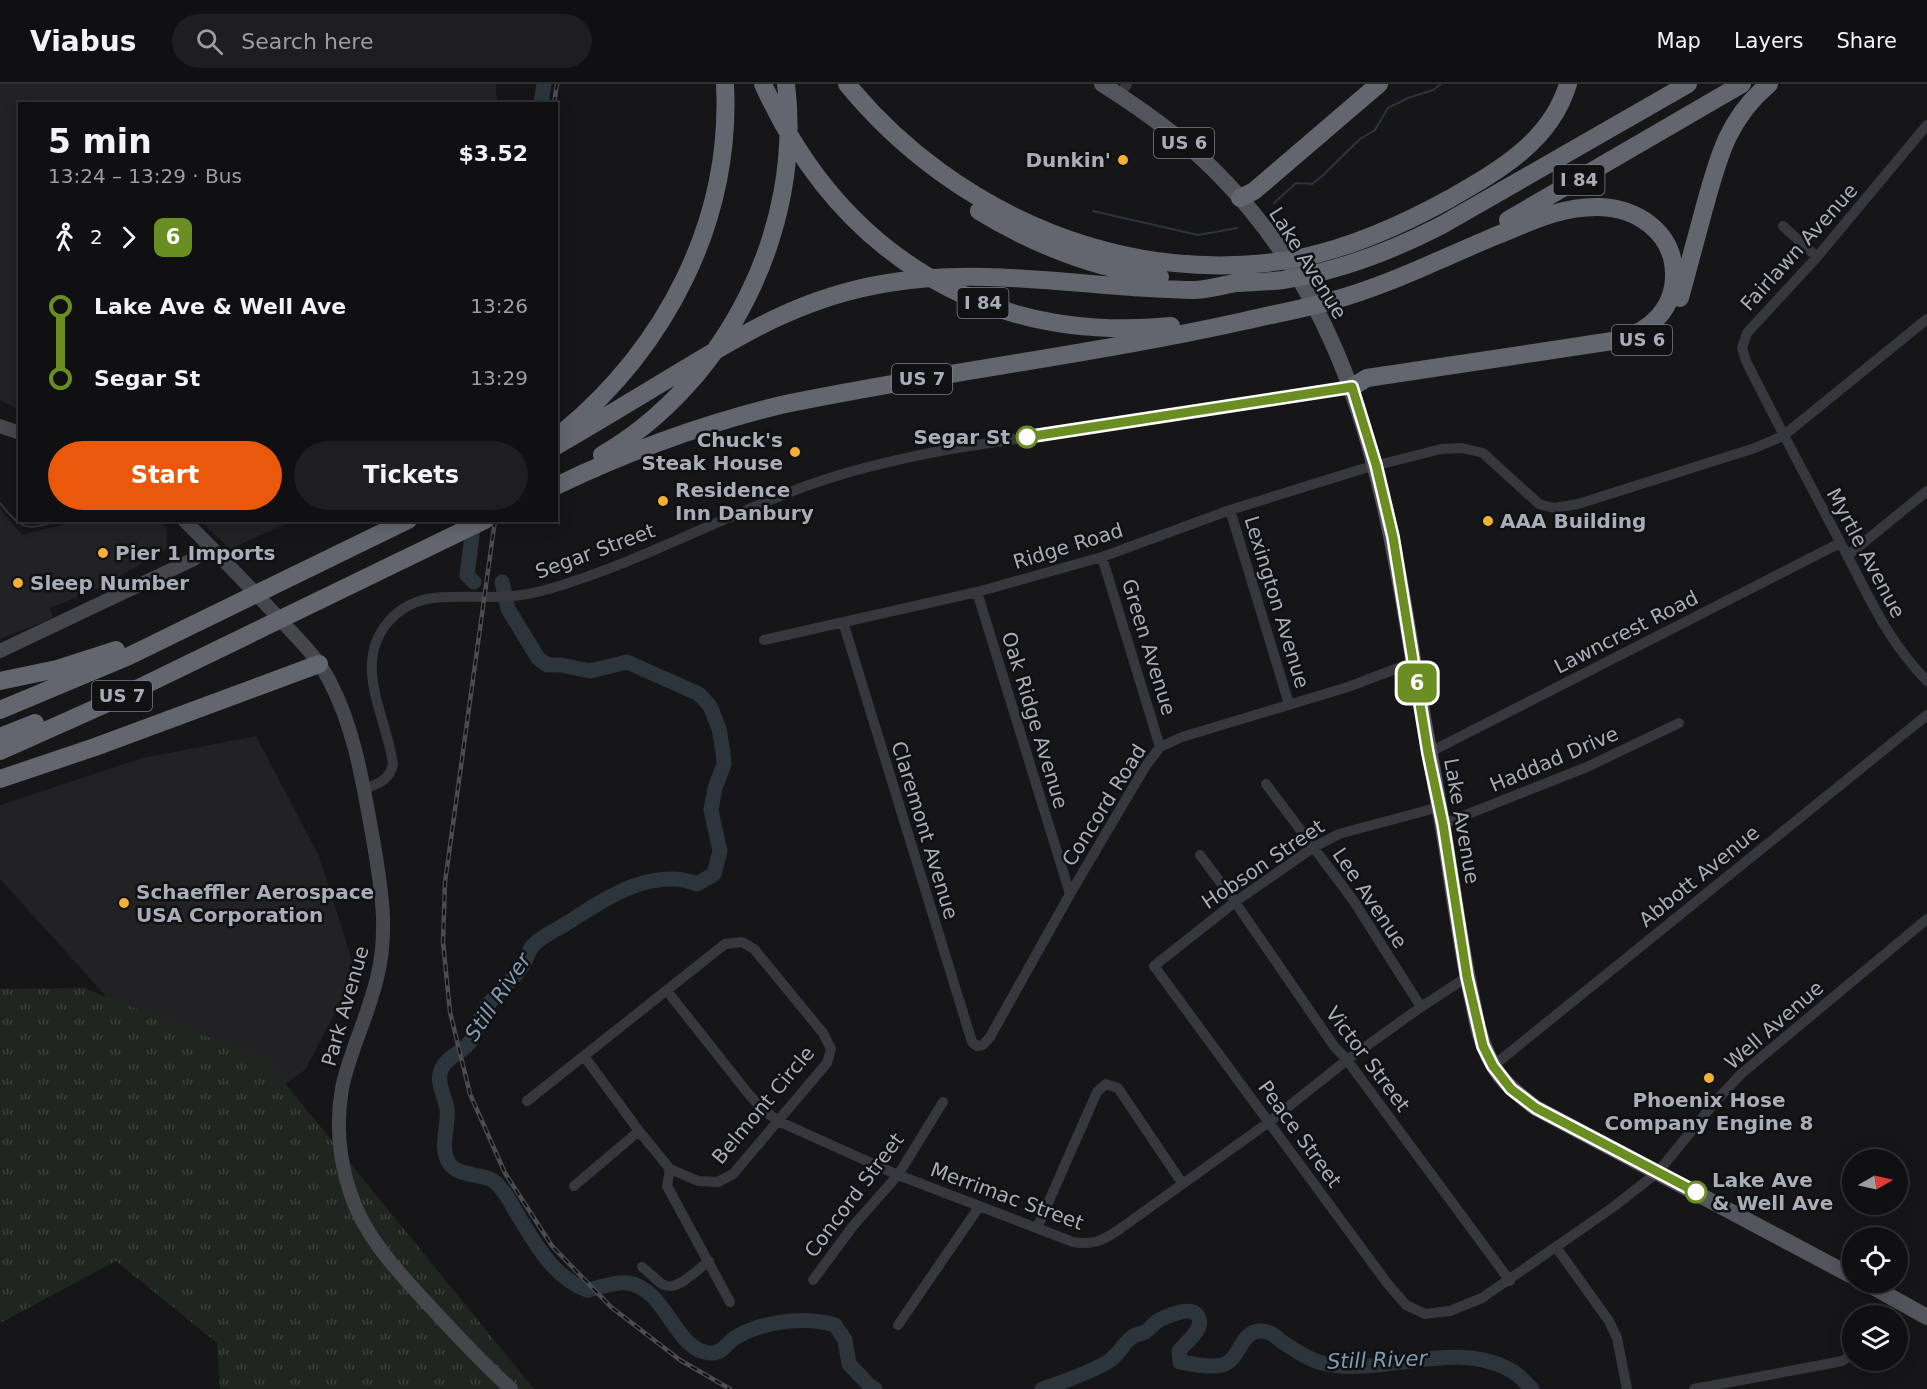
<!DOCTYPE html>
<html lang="en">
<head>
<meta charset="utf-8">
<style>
	body { margin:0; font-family:"DejaVu Sans",sans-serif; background:#1e1e20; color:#f1f3f6; height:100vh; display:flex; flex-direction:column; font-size:22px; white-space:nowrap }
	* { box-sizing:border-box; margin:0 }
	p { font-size:20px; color:#9c9d9f }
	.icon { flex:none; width:33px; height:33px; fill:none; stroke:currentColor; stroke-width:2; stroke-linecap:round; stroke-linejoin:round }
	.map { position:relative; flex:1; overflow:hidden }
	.drawer { position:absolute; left:18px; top:18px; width:540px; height:420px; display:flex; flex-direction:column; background:#101012; border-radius:0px; box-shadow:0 3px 15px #0003,0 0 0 2px #303032 }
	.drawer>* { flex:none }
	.badge { padding:0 12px; border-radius:9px; font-size:21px; line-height:39px }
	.needle { width:39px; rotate:81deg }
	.buttons { position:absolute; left:1842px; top:1065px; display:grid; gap:12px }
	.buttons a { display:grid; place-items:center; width:66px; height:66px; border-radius:50%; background:#101012; box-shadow:0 3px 15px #0003,0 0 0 2px #303032; font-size:30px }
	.map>.badge { position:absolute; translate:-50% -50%; box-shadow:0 0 0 3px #fff }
	.legs { display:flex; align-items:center; gap:9px; height:66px; padding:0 30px; font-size:20px }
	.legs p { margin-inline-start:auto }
	.summary { display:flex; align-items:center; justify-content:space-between; height:102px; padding:0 30px }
	h1 { font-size:33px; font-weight:800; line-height:45px }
	.button { display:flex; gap:12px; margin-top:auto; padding:12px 30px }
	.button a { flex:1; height:69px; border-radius:36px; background:#ea580c; color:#fff; font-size:24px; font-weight:800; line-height:69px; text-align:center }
	.button a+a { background:#1e1e20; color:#f1f3f6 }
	ul { padding:0 30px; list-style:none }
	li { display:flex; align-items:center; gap:21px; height:72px; font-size:22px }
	li i { display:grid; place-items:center; width:9px; height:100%; margin:0 8px; background:currentColor }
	li i::after { content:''; width:15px; height:15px; margin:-8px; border:4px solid; border-radius:50%; background:#101012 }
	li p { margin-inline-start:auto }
	li:first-child i { background:linear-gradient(#0000 50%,currentColor 0) }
	li:last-child i { background:linear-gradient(currentColor 50%,#0000 0) }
	header { display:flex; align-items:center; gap:36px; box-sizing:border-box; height:84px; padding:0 30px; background:#101012; border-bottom:2px solid #303032 }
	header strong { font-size:28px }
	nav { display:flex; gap:33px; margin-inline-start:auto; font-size:21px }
	.search { width:420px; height:54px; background:#1e1e20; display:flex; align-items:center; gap:15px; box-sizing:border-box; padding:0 21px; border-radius:33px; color:#9c9d9f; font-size:22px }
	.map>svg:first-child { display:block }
</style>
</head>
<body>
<header>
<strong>Viabus</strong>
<div class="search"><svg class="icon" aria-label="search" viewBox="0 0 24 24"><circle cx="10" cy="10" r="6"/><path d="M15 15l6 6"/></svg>Search here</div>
<nav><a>Map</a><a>Layers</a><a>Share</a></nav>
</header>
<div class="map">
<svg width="1927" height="1305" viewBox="0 0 1927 1305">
	<defs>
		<pattern id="park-tufts" width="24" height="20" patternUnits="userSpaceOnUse" patternTransform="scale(1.5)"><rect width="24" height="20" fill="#1e261f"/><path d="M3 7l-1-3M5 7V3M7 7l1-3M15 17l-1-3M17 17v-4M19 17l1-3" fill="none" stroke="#3c433d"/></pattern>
	</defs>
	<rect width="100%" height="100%" fill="#161618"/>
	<path fill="#222225" d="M 0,0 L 496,0 L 497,19 L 20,20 L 19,326 L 0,316 Z
		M 0,425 L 22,451 L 77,437 L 159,437 L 167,445 L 167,465 L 101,503 L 50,524 L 53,534 L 0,555 Z
		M 200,437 L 292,437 L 230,465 Z
		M 256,652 L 319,772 L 356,889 L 305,986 L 193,1068 L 163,975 L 0,795 L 0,721 L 143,674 Z"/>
	<path fill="url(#park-tufts)" d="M 84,904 L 266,976 L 534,1305 L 220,1305 L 217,1259 L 116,1177 L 0,1239 L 0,905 Z"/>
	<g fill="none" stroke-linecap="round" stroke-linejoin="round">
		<path stroke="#2c353c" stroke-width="2" d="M 1274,119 L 1296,99 L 1312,100 L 1321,93 L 1360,55 L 1375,46 L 1388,24 L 1408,14 L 1433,6 L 1441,0
			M 1093,127 L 1198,151 L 1237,144
			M 0,419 C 21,445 26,448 58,436"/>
		<path stroke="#2c353c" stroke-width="15" d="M 541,20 L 544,0
			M 474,436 L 467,491 L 474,498
			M 502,498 L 508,525 L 538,574 L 547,581 L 561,581 L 590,587 L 627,578 L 699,610 L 710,622 L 719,645 L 723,668 L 724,680 L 715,704 L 711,726 L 720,767 L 714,790 L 697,800 C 650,782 602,817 564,841 C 554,847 538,854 531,864 C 527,870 526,878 521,884 C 510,899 495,910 485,925 C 478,934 478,948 470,958 C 462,969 447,972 441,986 C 436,998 445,1013 447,1025 C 449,1042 439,1063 449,1079 C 456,1091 478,1090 490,1095 C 497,1098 502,1105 506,1111 C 526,1143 548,1192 587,1206 C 599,1204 616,1197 628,1199 C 667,1205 674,1266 710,1269 C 723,1270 726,1259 736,1253 C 764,1237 805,1232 835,1241 L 845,1256 L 849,1280 L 868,1300 L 875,1305
			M 1042,1305 C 1063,1298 1086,1290 1106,1279 C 1121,1270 1121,1261 1132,1253 C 1136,1250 1141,1250 1145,1248 C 1150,1245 1154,1239 1159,1236 C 1168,1232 1191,1221 1198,1232 C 1205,1245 1186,1258 1179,1267 L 1180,1278 C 1193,1280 1209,1284 1222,1281 C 1241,1276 1240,1246 1261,1247 C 1270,1247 1275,1252 1281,1257 C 1295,1266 1310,1277 1326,1280 C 1385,1292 1456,1254 1512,1287 C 1519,1291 1526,1299 1532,1305"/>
		<path stroke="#37383d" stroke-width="10" d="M 1120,11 L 1127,0
			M 1927,41 L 1817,173 L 1747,249 L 1742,264 L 1746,277 C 1779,343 1814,408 1848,473 C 1873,521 1889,558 1927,597
			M 1783,142 L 1817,173
			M 1230,426 L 1289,620
			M 1847,472 L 1927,407
			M 1102,473 L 1160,663
			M 977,508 L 1070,810
			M 843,538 L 972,958 L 977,962 L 983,961 L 990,953 L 1070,810 L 1145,683 L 1160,663 L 1182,653 L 1348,603 L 1414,578
			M 764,556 L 977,508 L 1102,473 L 1230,426 L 1362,385 L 1441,365 L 1462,364 L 1483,369 L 1539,420 L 1554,424 L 1578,420 L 1755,364 L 1783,352 L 1927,235
			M 1428,669 L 1840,459
			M 1266,700 L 1353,816 L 1421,923
			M 364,705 C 378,700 390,696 393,680 C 387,633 351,580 389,537 C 417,505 457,514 495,513 C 513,513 531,510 549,505 C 638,479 719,434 806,402 C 853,385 902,374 951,365 L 1352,303
			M 1439,723 L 1339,750 L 1314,763 L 1235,818 L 1154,882 L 1387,1199 L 1406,1221 L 1425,1230 L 1450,1227 L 1482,1214 L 1612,1124 L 1658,1088 L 1715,1018 L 1741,990 L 1927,835
			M 1443,740 L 1587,683 L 1679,639
			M 1200,771 L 1235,818 L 1334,962 L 1347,976 L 1510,1197
			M 667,907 L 747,1008 L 760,1023 L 778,1037 L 898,1091 L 1073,1158 C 1092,1161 1100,1158 1117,1147 L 1269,1038 L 1347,976 L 1421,923 L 1467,893
			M 1493,982 L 1927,631
			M 527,1017 L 725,860 L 742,858 L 754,865 L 823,949 L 831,965 L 827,979 L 733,1090 L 718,1098 L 698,1097 L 670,1085 L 639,1047 L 584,972
			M 670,1085 L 667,1102 L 730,1218
			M 574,1102 L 639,1047
			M 1037,1144 L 1097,1008 L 1106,1000 L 1118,1004 L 1182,1099
			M 1556,1163 L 1609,1237 L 1617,1254 L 1627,1305
			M 642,1183 C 649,1188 655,1195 662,1200 C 676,1209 697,1186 709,1177
			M 813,1196 L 853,1142 L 898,1091 L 943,1018
			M 898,1241 L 979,1123
			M 1694,1305 L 1827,1280 L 1842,1277 L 1852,1271"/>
		<path stroke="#45474d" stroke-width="14" d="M 0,342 L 20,349
			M 184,436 C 215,467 245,498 275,530 C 294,551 316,571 329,596 C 355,645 363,700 373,755 C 381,802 389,847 377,894 C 368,932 350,967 342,1004 C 336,1039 339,1075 350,1108 C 365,1156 404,1194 437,1230 C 461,1256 485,1281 511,1305
			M 0,567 L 194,475 L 210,463"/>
		<path stroke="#53555c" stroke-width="16" d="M 1102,0 C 1143,26 1183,54 1217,89 C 1355,228 1385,402 1415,587 C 1426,654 1440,720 1450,787 C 1457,831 1463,875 1473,919 C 1477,940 1481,960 1492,979 C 1502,999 1519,1011 1536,1024 L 1852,1192
			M 1864,1198 L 1927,1233"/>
		<path stroke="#63666e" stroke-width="18" d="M 763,0 C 839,169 985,260 1171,242
			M 847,0 C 955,132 1130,206 1300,174 C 1353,163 1404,140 1451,114 C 1500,86 1551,57 1568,0
			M 1240,114 L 1254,107 L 1379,0
			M 979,127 C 1035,161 1096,185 1160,193
			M 1508,136 L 1742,0
			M 1680,214 C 1688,184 1696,154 1704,125 C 1718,75 1727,35 1769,0
			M 562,349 C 666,263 732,137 725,0
			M 556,362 C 597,338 637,314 678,289 C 747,247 806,212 888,199 C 990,182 1092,205 1194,206 C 1208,206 1222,201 1236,199 C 1251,198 1267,198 1283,196 C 1338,187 1392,167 1442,141 L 1688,0
			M 602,371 C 727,298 804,144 786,0
			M 556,402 C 629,367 703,340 781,321 C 935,289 1091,271 1244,237 C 1273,230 1303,225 1331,217 C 1387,202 1440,175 1493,153 C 1528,139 1561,122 1599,123 C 1637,124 1673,148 1674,189 C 1675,224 1651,247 1619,256 L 1367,294 L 1352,303
			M 0,597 L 57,585 L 116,566
			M 0,626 L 129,572 L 408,436
			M 0,653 L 35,639
			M 0,667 L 112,617 L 485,436
			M 0,695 L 95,663 L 319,580"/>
		<g stroke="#4a4c52" stroke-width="4.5">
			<path id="rail" d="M 554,20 L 557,0
				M 495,436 L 445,798 L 443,858 L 450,928 L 470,1010 L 505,1089 L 552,1162 L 611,1223 L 680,1276 L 730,1305"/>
		</g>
		<use href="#rail" stroke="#111113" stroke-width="2" stroke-dasharray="7" stroke-linecap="butt"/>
	</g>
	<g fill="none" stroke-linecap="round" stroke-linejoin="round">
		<g stroke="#fff" stroke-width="14">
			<path id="line-1" d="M 1027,353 L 1352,303 L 1376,381 L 1393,453 L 1428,669 L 1443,740 L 1467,893 L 1483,962 L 1493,982 L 1511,1005 L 1536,1024 L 1696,1108"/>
		</g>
		<use href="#line-1" stroke="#6b8e23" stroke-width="9"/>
	</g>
	<g fill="#f2b134" stroke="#111113" stroke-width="2">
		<circle cx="1123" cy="76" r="6"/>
		<circle cx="795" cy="368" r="6"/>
		<circle cx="663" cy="417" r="6"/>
		<circle cx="1488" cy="437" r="6"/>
		<circle cx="103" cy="469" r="6"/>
		<circle cx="18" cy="499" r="6"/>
		<circle cx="124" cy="819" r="6"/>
		<circle cx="1709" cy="994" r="6"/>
	</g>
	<g fill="#fff" stroke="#6b8e23" stroke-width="3">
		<circle cx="1027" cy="353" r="10"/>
		<circle cx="1696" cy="1108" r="10"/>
	</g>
	<g text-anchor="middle" stroke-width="5" stroke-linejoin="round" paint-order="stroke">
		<g fill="#111113" stroke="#7b7e86" stroke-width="1.5">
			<rect x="1154" y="44" width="60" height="30" rx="4.5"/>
			<rect x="1553.5" y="81" width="51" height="30" rx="4.5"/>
			<rect x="957.5" y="204" width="51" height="30" rx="4.5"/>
			<rect x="1612" y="241" width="60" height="30" rx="4.5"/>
			<rect x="892" y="280" width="60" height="30" rx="4.5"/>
			<rect x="92" y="597" width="60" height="30" rx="4.5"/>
		</g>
		<g font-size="18" font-weight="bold" fill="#a8adb8">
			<text x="1184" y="65">US 6</text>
			<text x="1579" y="102">I 84</text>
			<text x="983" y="225">I 84</text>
			<text x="1642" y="262">US 6</text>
			<text x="922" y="301">US 7</text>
			<text x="122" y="618">US 7</text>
		</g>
		<g font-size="20" font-weight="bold" fill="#a8adb8" stroke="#111113" text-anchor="start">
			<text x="1111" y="83" text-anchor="end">Dunkin'</text>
			<text x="783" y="363" text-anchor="end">Chuck's<tspan x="783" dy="23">Steak House</tspan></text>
			<text x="675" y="413">Residence<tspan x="675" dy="23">Inn Danbury</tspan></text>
			<text x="1500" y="444">AAA Building</text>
			<text x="115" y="476">Pier 1 Imports</text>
			<text x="30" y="506">Sleep Number</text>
			<text x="136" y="815">Schaeffler Aerospace<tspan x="136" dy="23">USA Corporation</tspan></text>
			<text x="1709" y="1023" text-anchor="middle">Phoenix Hose<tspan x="1709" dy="23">Company Engine 8</tspan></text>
		</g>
		<g font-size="20" fill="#a8adb8" stroke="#111113">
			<text transform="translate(1799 163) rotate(-48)" y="7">Fairlawn Avenue</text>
			<text transform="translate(1308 179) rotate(58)" y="7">Lake Avenue</text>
			<text transform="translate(1068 462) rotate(-17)" y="7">Ridge Road</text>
			<text transform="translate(595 467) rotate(-20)" y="7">Segar Street</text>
			<text transform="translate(1866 469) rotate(62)" y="7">Myrtle Avenue</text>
			<text transform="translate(1277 518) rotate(73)" y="7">Lexington Avenue</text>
			<text transform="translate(1626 548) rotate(-27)" y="7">Lawncrest Road</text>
			<text transform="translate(1149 563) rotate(73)" y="7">Green Avenue</text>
			<text transform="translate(1035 636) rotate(73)" y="7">Oak Ridge Avenue</text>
			<text transform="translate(1554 675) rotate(-23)" y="7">Haddad Drive</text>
			<text transform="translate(1104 721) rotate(-58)" y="7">Concord Road</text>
			<text transform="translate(1462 737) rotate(80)" y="7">Lake Avenue</text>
			<text transform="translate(925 746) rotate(73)" y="7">Claremont Avenue</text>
			<text transform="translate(1263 780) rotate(-34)" y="7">Hobson Street</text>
			<text transform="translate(1699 792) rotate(-39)" y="7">Abbott Avenue</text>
			<text transform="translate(1370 814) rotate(56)" y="7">Lee Avenue</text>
			<text transform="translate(345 922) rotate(-74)" y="7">Park Avenue</text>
			<text transform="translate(1774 941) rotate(-41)" y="7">Well Avenue</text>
			<text transform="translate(1368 975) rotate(53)" y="7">Victor Street</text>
			<text transform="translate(763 1021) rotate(-50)" y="7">Belmont Circle</text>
			<text transform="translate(1300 1050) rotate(54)" y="7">Peace Street</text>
			<text transform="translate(854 1111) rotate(-53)" y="7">Concord Street</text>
			<text transform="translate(1007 1112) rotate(20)" y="7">Merrimac Street</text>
		</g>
		<g font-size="20" font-weight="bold" fill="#a8adb8" stroke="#111113" text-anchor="end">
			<text x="1010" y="360">Segar St</text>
			<text x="1712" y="1103" text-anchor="start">Lake Ave<tspan x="1712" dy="23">&amp; Well Ave</tspan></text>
		</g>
		<g font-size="21" font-style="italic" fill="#7f9bb3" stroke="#111113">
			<text transform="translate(498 913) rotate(-56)" y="7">Still River</text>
			<text transform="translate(1377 1276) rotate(-2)" y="7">Still River</text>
		</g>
	</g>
</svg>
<div class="buttons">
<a><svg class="needle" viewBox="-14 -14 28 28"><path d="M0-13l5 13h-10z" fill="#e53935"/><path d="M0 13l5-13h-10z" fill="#9c9d9f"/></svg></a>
<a><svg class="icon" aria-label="locate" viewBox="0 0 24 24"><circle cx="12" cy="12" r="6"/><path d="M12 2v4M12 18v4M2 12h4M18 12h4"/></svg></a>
<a><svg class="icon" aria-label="layers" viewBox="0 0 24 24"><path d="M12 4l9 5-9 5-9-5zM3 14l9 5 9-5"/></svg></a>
</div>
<b class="badge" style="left:1417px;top:599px;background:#6b8e23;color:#fff">6</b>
<section class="drawer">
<div class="summary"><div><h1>5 min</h1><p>13:24 – 13:29 · Bus</p></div><b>$3.52</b></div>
<div class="legs"><svg class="icon" aria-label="walk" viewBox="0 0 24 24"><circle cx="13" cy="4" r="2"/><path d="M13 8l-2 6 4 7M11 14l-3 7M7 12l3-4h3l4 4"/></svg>2<svg class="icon" aria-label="forward" viewBox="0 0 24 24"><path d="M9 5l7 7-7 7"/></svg><b class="badge" style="background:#6b8e23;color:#fff">6</b></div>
<ul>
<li><i style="color:#6b8e23"></i><b>Lake Ave &amp; Well Ave</b><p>13:26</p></li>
<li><i style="color:#6b8e23"></i><b>Segar St</b><p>13:29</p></li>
</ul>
<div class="button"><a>Start</a><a>Tickets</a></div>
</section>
</div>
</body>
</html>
